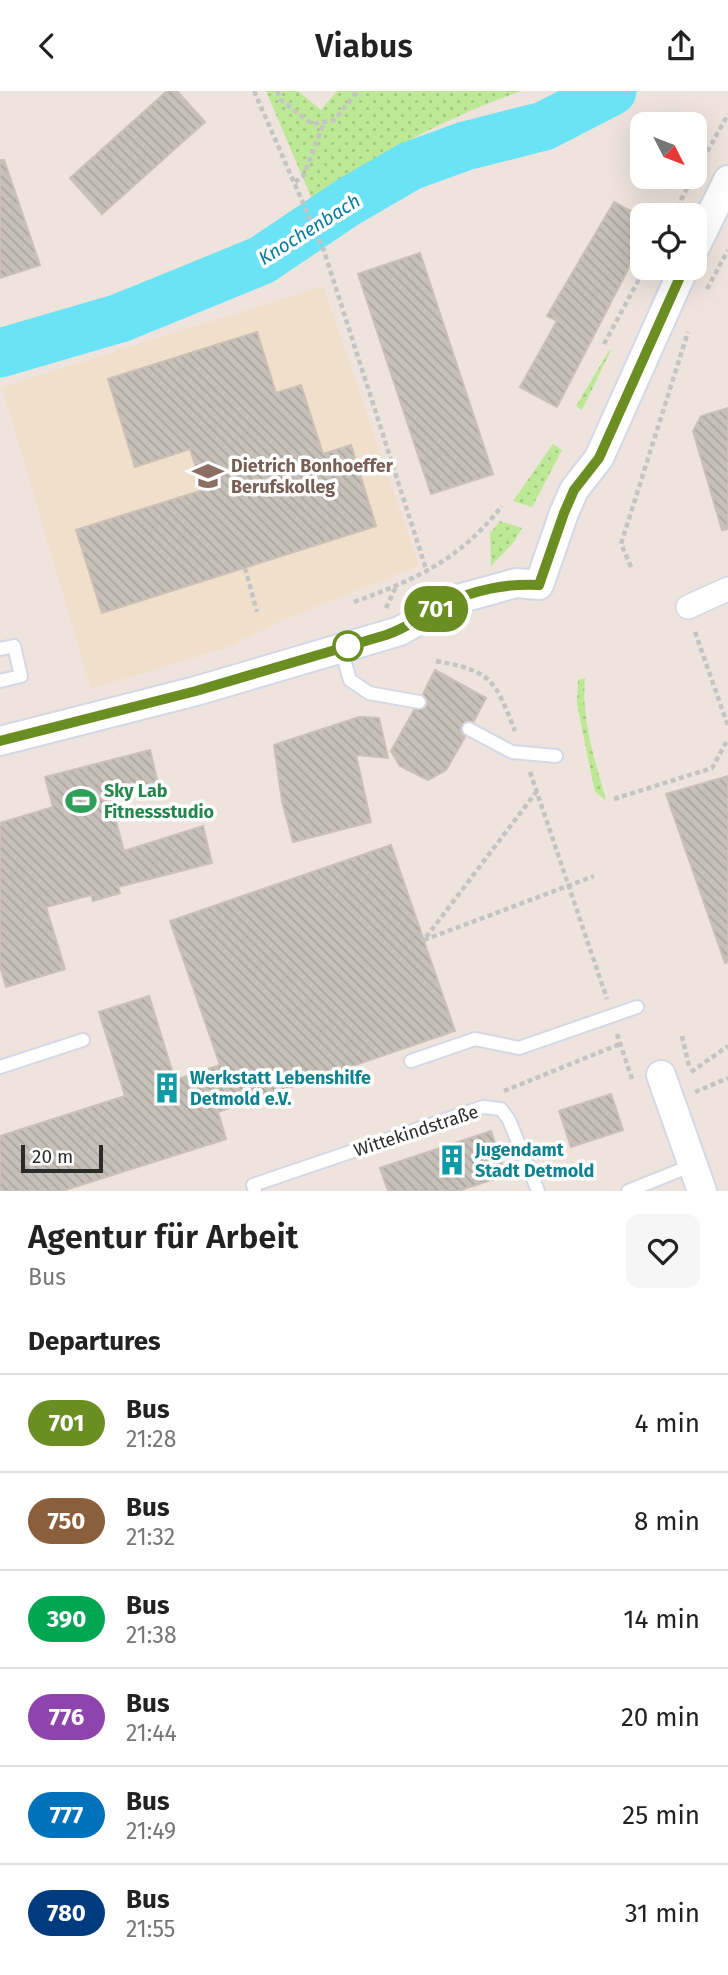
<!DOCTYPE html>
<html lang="en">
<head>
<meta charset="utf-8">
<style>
	body { margin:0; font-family:"Fira Sans",sans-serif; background:#f6f6f6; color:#222; height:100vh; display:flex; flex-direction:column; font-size:26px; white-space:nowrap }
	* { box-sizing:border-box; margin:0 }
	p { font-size:23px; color:#767676 }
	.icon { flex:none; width:38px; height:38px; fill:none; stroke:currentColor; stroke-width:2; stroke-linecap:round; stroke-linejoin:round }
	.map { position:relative; height:1100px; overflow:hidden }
	.drawer { display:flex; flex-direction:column; background:#fff; flex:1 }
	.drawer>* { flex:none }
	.badge { padding:0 14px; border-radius:23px; font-size:24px; line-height:46px }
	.needle { width:46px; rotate:132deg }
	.controls { position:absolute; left:630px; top:21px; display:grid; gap:14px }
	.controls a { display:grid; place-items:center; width:77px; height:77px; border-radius:14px; background:#fff; box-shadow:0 7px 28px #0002; font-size:35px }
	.scale { position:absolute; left:21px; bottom:18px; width:82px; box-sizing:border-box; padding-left:7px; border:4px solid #2b2b2b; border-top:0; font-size:19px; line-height:24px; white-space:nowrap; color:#2b2b2b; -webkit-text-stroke:5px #fff; paint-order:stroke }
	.map>.badge { position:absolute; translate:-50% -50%; box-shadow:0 0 0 4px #fff }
	h2 { padding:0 28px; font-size:26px; line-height:63px }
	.round { display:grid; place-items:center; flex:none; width:74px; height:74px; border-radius:14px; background:#f6f6f6 }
	.head { display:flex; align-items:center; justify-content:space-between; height:119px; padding:0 28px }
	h1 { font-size:33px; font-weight:600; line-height:52px }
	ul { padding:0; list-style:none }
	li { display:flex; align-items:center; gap:21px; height:98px; padding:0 28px; border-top:2px solid #e0e0e0 }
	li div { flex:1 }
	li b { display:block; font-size:26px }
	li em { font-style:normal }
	li .badge { min-width:77px; font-weight:700; text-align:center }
	header { display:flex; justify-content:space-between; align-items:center; height:91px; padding:0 28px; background:#fff; font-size:32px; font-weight:600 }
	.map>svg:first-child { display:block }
</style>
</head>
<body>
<header><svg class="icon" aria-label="back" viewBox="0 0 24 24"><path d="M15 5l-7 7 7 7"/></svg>Viabus<svg class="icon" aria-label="share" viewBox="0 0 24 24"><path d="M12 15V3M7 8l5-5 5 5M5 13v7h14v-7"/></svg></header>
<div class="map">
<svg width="728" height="1100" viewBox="0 0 728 1100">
	<defs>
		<pattern id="grass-dots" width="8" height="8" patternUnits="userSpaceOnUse" patternTransform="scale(1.75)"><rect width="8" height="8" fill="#bde896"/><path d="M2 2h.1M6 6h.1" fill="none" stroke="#a3c781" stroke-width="1.8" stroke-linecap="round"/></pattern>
		<pattern id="building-back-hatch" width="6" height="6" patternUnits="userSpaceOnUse" patternTransform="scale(1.75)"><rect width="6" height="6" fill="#c6c0b8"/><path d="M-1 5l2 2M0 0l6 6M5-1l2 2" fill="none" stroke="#aaa59e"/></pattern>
	</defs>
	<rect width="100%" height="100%" fill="#eee4dd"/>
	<path fill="#f0dfcb" d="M 323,195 L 419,475 L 281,530 L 228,556 L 91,598 L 2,296 Z"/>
	<path fill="url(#grass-dots)" d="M 266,0 L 298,0 L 321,19 L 337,0 L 521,0 C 445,27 379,63 312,108 Z
		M 610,258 L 611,259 L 582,319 L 576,315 Z
		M 553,353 L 562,359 L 532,416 L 513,410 Z
		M 500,430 L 522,437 L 513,452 L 491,475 L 490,442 Z
		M 585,587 C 581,629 595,669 606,709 L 595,701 L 577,613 L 578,589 Z"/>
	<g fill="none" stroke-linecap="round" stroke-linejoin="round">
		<path stroke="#6ae3f6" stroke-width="49" d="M 0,262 L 120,227 L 262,169 L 348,111 L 410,75 L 465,55 L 544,35 L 612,0"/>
	</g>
	<path fill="url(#building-back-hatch)" stroke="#cac0b6" stroke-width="2" d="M 167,0 L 177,0 L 205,31 L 102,123 L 70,87 Z
		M 0,69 L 4,69 L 40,174 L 0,187 Z
		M 614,111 L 642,126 L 642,151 L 557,316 L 520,296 L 557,230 L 547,225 Z
		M 420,162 L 493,383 L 431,403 L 358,183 Z
		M 257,241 L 276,302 L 301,294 L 323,363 L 351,354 L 376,435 L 102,522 L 76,439 L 203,399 L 190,358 L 135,376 L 108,288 Z
		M 728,317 L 728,438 L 722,439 L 693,340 L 701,325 Z
		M 435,579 L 486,607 L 474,630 L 462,633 L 460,639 L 465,646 L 446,679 L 428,689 L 400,675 L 391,660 L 414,619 L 426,616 L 427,609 L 423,603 Z
		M 359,626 L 379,627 L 388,667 L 356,664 L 371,731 L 293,751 L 282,710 L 274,654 Z
		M 150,659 L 158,693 L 109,705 L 124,760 L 203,735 L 212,772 L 118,796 L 120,802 L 93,810 L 91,804 L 46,816 L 65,878 L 6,896 L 0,875 L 0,732 L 53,716 L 45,686 Z
		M 728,685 L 728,871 L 725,872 L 666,703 Z
		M 391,754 L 455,940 L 218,1021 L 226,1048 L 62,1100 L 0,1100 L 0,1045 L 125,1005 L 99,921 L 149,905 L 175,989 L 220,974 L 170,830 Z
		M 611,1003 L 623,1039 L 571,1056 L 559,1020 Z
		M 491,1040 L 506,1084 L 458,1100 L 388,1100 L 380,1077 Z"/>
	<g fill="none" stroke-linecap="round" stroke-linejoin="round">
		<g stroke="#d2d8e5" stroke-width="16">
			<path id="service" d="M 0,558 L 14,555 L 21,585 L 0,590
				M 341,558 L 350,589 L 369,602 L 419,611
				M 469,638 L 512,661 L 556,665
				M 411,970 L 475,948 L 519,957 L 637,916
				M 0,976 L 83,949
				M 255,1100 L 253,1094 L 483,1016 L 501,1018 L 509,1029 L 538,1100
				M 628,1100 L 693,1074"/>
		</g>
		<g stroke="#d2d8e5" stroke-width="26">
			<path id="minor" d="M 688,516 L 728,498"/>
		</g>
		<g stroke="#d2d8e5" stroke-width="32">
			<path id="tertiary" d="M 695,156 L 728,89
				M 0,650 L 196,600 L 400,540 L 451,510 L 516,492 L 539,494 L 564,422 L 574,399 L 599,367 L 684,177
				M 661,984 L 702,1100"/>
		</g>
		<path stroke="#c4c4c4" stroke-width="4.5" stroke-dasharray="5 3.5" stroke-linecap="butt" d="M 254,0 L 324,160 L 427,481
			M 277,0 L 281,9 L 312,33 L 334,29 L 358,0
			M 695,83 L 728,23
			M 295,91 L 304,84 L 324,31
			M 673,124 L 693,86
			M 707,198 L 728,159
			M 604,253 L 645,177
			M 631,476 L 621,453 L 688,241
			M 245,477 L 257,521
			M 354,511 C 417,488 459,469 502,415
			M 386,517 L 396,496
			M 695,541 L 728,635
			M 436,570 C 492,580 495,589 515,640
			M 530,681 L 607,908
			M 537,700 L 424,849 L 594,785
			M 614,708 L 712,677 L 728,648
			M 617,943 L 632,988
			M 682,945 L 689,975
			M 691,981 L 728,955
			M 504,1000 L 620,953
			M 695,1001 L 728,987"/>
		<use href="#service" stroke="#fff" stroke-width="12"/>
		<use href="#minor" stroke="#fff" stroke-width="23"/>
		<use href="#tertiary" stroke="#fff" stroke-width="28"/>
	</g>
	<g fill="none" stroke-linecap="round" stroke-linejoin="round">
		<g stroke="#fff" stroke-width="16">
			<path id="line" d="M 0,650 L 196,600 L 386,544 C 407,537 424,524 444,514 C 471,499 509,492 539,494 L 564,422 L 574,399 L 599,367 L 684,177"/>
		</g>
		<use href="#line" stroke="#6b8e23" stroke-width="10"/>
	</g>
	<defs>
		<g id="school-bare" transform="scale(2.415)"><path d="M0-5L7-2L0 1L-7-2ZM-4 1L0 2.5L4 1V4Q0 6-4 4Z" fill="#8d6e63" stroke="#fff" stroke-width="2.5" paint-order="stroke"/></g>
		<g id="stadium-bare" transform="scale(2.415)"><path d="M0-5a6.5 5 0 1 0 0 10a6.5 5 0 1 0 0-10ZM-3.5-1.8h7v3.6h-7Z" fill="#2e9e5b" stroke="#fff" stroke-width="2.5" paint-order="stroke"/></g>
		<g id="building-bare" transform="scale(2.415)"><path d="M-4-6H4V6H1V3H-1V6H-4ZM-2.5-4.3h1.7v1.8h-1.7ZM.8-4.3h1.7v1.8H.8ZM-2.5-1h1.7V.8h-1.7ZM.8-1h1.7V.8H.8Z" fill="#0f9aa8" stroke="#fff" stroke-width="2.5" paint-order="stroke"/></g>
	</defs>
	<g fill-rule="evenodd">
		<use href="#school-bare" x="208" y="385"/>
		<use href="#stadium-bare" x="81" y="710"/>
		<use href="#building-bare" x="167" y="997"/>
		<use href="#building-bare" x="452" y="1069"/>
	</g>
	<circle fill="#fff" stroke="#6b8e23" stroke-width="3.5" cx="348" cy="555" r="14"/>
	<g text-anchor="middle" stroke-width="7" stroke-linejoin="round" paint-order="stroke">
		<g font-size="18" font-weight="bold" fill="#785e54" stroke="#fff" text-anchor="start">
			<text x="231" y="381">Dietrich Bonhoeffer<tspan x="231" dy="21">Berufskolleg</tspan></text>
		</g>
		<g font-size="18" font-weight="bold" fill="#27864d" stroke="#fff" text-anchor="start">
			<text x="104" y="706">Sky Lab<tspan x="104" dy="21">Fitnessstudio</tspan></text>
		</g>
		<g font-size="18" font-weight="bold" fill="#0d838f" stroke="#fff" text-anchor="start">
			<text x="190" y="993">Werkstatt Lebenshilfe<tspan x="190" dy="21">Detmold e.V.</tspan></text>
			<text x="475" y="1065">Jugendamt<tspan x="475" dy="21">Stadt Detmold</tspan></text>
		</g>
		<g font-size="18" fill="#2b2b2b" stroke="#fff">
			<text transform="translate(416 1040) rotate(-18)" y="6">Wittekindstraße</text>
		</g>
		<g font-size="19" font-style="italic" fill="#077d9e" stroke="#fff">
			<text transform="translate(309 138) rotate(-32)" y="7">Knochenbach</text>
		</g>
	</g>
</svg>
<div class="controls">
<a><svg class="needle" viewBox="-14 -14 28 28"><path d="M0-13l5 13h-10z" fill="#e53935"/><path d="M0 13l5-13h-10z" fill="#767676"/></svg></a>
<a><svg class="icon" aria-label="locate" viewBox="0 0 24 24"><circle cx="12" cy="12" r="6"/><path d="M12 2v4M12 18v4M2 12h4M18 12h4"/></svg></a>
</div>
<div class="scale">20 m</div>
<b class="badge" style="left:436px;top:518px;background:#6b8e23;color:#fff">701</b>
</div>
<section class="drawer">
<div class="head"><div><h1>Agentur für Arbeit</h1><p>Bus</p></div><a class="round"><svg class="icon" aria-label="heart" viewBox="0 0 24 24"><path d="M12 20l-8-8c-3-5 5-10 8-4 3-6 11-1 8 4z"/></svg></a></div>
<h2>Departures</h2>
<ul>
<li><span class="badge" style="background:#6b8e23;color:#fff">701</span><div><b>Bus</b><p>21:28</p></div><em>4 min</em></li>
<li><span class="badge" style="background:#8b5e3c;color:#fff">750</span><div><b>Bus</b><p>21:32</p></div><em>8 min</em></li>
<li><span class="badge" style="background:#00a651;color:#fff">390</span><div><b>Bus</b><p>21:38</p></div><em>14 min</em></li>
<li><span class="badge" style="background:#8e44ad;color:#fff">776</span><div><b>Bus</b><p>21:44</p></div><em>20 min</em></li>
<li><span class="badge" style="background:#0072bc;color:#fff">777</span><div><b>Bus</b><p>21:49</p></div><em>25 min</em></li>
<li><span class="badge" style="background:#003b80;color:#fff">780</span><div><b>Bus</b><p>21:55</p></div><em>31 min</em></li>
</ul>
</section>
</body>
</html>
